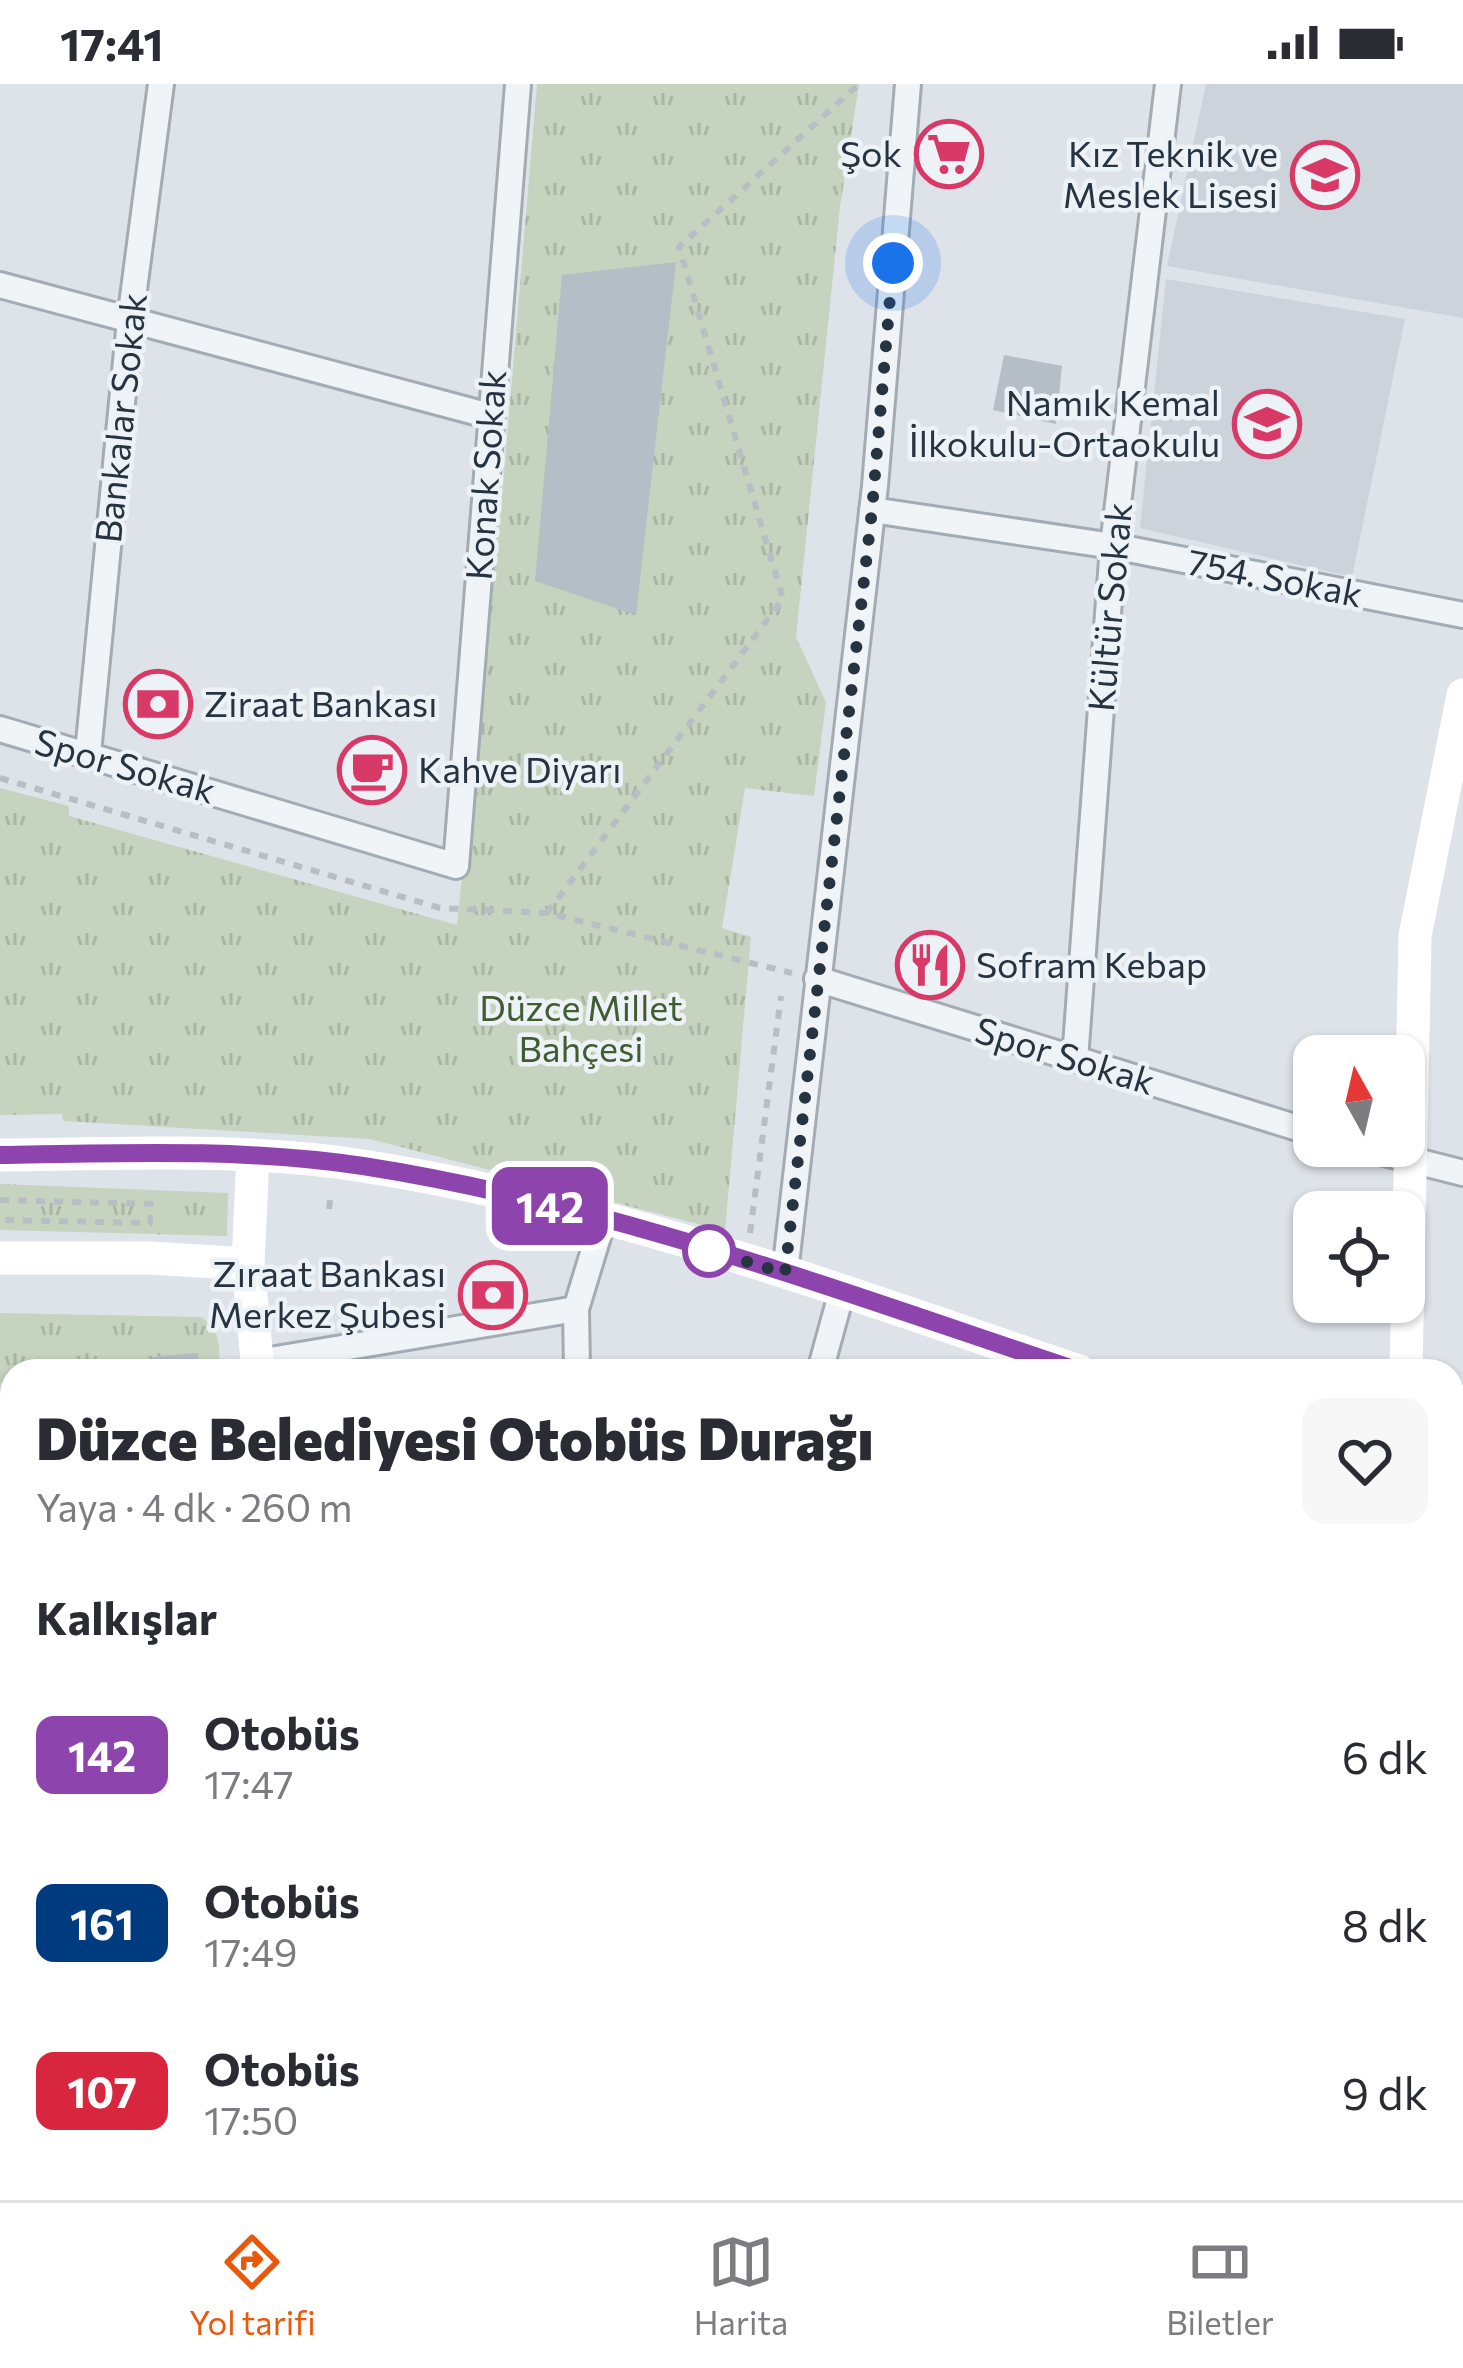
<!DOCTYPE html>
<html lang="tr">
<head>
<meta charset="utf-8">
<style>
	body { margin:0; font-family:Commissioner,sans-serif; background:#f7f7f7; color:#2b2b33; height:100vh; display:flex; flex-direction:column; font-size:45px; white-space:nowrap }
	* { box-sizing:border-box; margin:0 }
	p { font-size:39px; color:#7c7c81 }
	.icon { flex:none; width:66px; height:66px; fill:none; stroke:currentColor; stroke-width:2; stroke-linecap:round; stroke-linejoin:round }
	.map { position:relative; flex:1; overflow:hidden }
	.side { position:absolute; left:0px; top:1275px; width:1464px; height:843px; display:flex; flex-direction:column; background:#fff; border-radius:36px 36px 0 0; box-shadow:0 3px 9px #0004 }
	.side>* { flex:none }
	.badge { padding:0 24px; border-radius:18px; font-size:42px; line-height:78px }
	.needle { width:78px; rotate:352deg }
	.controls { position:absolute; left:1293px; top:951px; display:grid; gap:24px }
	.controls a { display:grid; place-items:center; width:132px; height:132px; border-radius:24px; background:#fff; box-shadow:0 3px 9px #0004; font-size:60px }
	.you { position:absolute; width:60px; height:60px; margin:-30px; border:9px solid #fff; border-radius:50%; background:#1a73e8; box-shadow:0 0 0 18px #1a73e833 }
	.map>.badge { position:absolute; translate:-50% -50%; box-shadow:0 0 0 6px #fff }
	h2 { padding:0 36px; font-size:45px; line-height:108px }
	.round { display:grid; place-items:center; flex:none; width:126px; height:126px; border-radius:24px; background:#f7f7f7 }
	.head { display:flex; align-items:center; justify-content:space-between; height:204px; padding:0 36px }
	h1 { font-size:57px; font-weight:800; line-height:90px }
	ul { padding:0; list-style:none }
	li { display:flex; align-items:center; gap:36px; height:168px; padding:0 36px }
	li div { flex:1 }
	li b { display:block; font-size:45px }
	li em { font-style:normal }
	li .badge { min-width:132px; font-weight:700; text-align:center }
	.status { display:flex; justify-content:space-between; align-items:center; height:84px; padding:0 60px; background:#fff; direction:ltr }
	.status svg { height:33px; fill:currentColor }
	.menu { display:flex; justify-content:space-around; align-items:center; height:168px; border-top:3px solid #e1e1e2; background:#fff; font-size:33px; color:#7c7c81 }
	.menu a { display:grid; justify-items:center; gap:6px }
	.menu .current { color:#ea580c }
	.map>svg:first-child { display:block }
</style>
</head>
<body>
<div class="status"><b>17:41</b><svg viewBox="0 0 49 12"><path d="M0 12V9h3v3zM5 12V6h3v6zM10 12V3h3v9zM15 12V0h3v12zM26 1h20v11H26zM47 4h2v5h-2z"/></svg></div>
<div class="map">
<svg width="1463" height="2116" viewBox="0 0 1463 2116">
	<defs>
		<pattern id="grass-tufts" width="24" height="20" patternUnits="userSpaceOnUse" patternTransform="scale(3)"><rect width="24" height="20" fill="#c6d3be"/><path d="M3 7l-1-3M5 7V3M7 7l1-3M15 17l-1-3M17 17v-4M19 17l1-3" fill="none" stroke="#aab6a4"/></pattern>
	</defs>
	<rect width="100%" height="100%" fill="#dee3e9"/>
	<path fill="#ccd3db" d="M 1206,0 L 1463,0 L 1463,234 L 1167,182 Z
		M 1166,195 L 1405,235 L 1352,493 L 1140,444 Z"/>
	<path fill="url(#grass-tufts)" d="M 537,0 L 859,0 L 840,123 L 796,553 L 826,618 L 814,712 L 745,704 L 722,844 L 751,853 L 725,1147 L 370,1055 L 63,1037 L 62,1030 L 0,1031 L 0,704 L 69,722 L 69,732 L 457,841 L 503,401 Z
		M 0,1100 L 228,1109 L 227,1152 L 0,1146 Z
		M 0,1229 L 201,1233 C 221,1246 220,1264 219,1287 L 12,1287 L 12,1300 L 0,1299 Z
		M 0,2057 L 12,2057 L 12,2106 L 108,2106 L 107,2116 L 0,2116 Z"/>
	<path fill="#b5bdc6" d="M 676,178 L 636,531 L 535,497 L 562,191 Z
		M 1004,271 L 1062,282 L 1056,340 L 993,326 Z
		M 198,1269 L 199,1287 L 155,1287 L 153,1273 Z
		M 0,1567 L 12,1567 L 12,1647 L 0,1646 Z
		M 1452,1638 L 1463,1663 L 1463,1672 L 1452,1676 Z
		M 0,1740 L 12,1741 L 12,1814 L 0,1813 Z
		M 0,1955 L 12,1955 L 12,2038 L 0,2038 Z
		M 1075,2106 L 1326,2106 L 1352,2115 L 1074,2116 Z"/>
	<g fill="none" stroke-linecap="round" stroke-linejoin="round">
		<path stroke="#b9c0c7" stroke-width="24" stroke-dasharray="24 12" stroke-linecap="butt" d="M 1452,1798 L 1463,1798"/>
		<g stroke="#a3abb3" stroke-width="30">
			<path id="street" d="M 0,201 L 490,332
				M 872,426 L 1113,462 L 1463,531
				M 0,645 L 456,782 L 518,0
				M 88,669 L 130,236 L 161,0
				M 817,895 L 1314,1049
				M 1075,975 L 1113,462 L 1168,0
				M 1357,1062 L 1463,1089
				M 785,1189 L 875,402 L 908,0
				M 258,1278 L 576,1225
				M 577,1287 L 576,1225 L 604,1133
				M 820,1287 L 842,1207
				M 593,2106 L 594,2116
				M 1387,2106 L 1391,2116
				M 1055,2116 L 1057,2106"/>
		</g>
		<path stroke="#b8bec4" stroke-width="6" stroke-dasharray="9 9" stroke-linecap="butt" d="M 0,694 L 440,824 L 547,829 L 792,889
			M 547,829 L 783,515 L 679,163 L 859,0
			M 0,1116 L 151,1120 L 150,1139 L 0,1136
			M 329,1125 L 331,1109
			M 750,1149 L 781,912
			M 0,1366 L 12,1382
			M 0,1436 L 12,1419
			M 0,1478 L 12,1478
			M 0,1704 L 12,1704"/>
		<use href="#street" stroke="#f1f4f7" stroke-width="24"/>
		<path stroke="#fff" stroke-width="33" d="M 0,1071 C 121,1070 243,1063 363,1082 C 608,1120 845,1208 1079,1287
			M 253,1071 L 248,1180 L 258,1287
			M 0,1174 L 151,1174 L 248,1180
			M 1406,1287 L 1415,852 L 1463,611
			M 1452,1362 L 1463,1364
			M 216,2116 L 216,2106
			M 1453,2116 L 1463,2088"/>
	</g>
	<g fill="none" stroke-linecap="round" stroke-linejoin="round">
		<g stroke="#fff" stroke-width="27">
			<path id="line" d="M 0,1071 C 121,1069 243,1064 363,1082 C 608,1120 845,1209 1079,1287"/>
		</g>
		<use href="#line" stroke="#8e44ad" stroke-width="18"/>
		<path stroke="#263341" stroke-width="12" stroke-dasharray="0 21.6" d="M 709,1167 L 697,1163 L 785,1189 L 872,426 L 893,179"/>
	</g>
	<defs>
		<g id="supermarket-ring" transform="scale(3.45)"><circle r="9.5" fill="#edf2f6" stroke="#d83966" stroke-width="1.5"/><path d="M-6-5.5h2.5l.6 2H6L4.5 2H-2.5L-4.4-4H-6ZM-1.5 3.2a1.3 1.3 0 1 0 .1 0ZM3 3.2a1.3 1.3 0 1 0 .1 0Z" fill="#d83966"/></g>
		<g id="school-ring" transform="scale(3.45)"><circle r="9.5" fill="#edf2f6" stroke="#d83966" stroke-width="1.5"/><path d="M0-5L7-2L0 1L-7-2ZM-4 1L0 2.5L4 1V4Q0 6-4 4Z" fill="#d83966"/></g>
		<g id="bank-ring" transform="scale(3.45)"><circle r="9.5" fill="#edf2f6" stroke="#d83966" stroke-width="1.5"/><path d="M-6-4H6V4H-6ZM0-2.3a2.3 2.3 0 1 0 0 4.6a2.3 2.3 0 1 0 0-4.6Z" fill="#d83966"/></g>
		<g id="cafe-ring" transform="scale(3.45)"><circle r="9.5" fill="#edf2f6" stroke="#d83966" stroke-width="1.5"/><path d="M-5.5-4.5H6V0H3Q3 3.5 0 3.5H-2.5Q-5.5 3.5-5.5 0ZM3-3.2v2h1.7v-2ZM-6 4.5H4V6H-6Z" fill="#d83966"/></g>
		<g id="restaurant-ring" transform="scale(3.45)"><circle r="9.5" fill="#edf2f6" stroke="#d83966" stroke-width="1.5"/><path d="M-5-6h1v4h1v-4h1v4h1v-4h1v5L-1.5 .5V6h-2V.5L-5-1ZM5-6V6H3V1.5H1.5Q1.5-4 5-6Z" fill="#d83966"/></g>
	</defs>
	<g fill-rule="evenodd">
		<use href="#supermarket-ring" x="949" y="70"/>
		<use href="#school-ring" x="1325" y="91"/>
		<use href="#school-ring" x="1267" y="340"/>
		<use href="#bank-ring" x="158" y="620"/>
		<use href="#cafe-ring" x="372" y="686"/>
		<use href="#restaurant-ring" x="930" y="881"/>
		<use href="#bank-ring" x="493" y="1211"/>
	</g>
	<circle fill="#fff" stroke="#8e44ad" stroke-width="6" cx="709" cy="1167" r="24"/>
	<g text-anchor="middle" stroke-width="9" stroke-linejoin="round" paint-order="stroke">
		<g font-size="36" fill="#263341" stroke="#edf2f6" text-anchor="end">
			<text x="902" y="83">Şok</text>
			<text x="1278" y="83">Kız Teknik ve<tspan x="1278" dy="41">Meslek Lisesi</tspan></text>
			<text x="1220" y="332">Namık Kemal<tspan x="1220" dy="41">İlkokulu-Ortaokulu</tspan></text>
			<text x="204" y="633" text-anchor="start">Ziraat Bankası</text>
			<text x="418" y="699" text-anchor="start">Kahve Diyarı</text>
			<text x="976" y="894" text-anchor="start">Sofram Kebap</text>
			<text x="446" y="1203">Zıraat Bankası<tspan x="446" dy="41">Merkez Şubesi</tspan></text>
		</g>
		<g font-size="36" fill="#263341" stroke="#edf2f6">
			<text transform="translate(121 334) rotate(-84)" y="13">Bankalar Sokak</text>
			<text transform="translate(486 391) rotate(-86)" y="13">Konak Sokak</text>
			<text transform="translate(1275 494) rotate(11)" y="13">754. Sokak</text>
			<text transform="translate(1110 523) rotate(-85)" y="13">Kültür Sokak</text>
			<text transform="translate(125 682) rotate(16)" y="13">Spor Sokak</text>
			<text transform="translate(1065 972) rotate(17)" y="13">Spor Sokak</text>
		</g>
		<g font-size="36" fill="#405d32" stroke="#edf2f6">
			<text x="581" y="937">Düzce Millet<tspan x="581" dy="41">Bahçesi</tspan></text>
		</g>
	</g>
</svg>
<div class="controls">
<a><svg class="needle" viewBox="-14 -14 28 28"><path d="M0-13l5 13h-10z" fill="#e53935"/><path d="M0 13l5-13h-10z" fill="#7c7c81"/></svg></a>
<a><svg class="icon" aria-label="locate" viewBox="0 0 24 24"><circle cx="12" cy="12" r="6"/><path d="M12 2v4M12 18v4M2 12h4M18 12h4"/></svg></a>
</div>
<div class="you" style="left:893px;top:179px"></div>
<b class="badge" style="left:550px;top:1122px;background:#8e44ad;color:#fff">142</b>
<section class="side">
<div class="head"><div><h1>Düzce Belediyesi Otobüs Durağı</h1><p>Yaya · 4 dk · 260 m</p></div><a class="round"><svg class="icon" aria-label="heart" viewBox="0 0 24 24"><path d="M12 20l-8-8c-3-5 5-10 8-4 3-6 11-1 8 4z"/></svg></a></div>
<h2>Kalkışlar</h2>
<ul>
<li><span class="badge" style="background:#8e44ad;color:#fff">142</span><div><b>Otobüs</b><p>17:47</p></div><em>6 dk</em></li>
<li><span class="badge" style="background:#003b80;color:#fff">161</span><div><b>Otobüs</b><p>17:49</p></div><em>8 dk</em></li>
<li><span class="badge" style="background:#d7263d;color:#fff">107</span><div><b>Otobüs</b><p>17:50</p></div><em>9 dk</em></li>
</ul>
</section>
</div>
<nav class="menu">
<a class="current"><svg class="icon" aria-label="directions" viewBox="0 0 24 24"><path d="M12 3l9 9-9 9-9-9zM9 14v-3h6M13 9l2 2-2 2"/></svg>Yol tarifi</a>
<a><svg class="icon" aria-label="map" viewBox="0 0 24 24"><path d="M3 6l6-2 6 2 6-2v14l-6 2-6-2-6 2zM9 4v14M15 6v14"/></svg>Harita</a>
<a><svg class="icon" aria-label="tickets" viewBox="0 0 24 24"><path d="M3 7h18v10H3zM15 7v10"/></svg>Biletler</a>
</nav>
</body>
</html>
